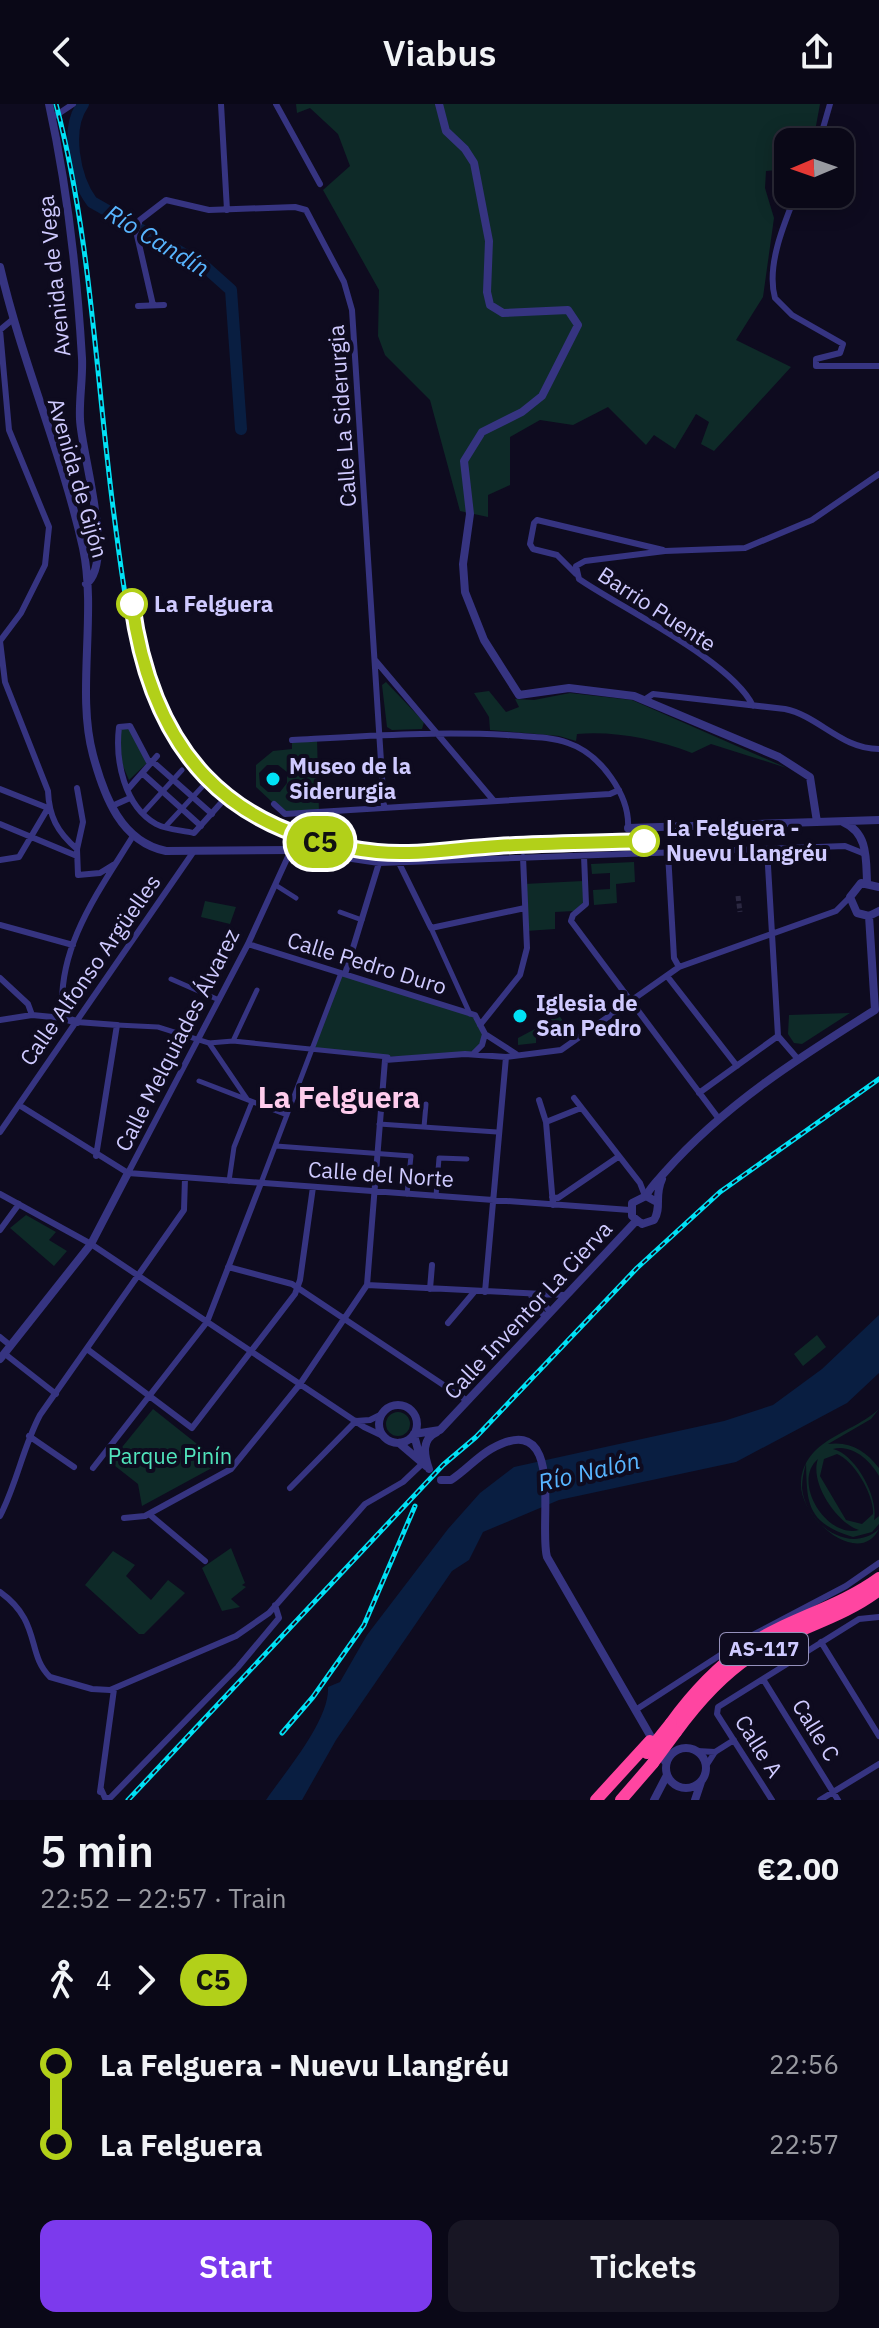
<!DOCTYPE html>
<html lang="en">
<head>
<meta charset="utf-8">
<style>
	body { margin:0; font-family:"IBM Plex Sans",sans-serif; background:#181624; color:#f1f3f6; height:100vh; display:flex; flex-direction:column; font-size:30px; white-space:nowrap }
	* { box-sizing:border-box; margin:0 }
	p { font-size:26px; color:#999aa1 }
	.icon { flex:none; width:44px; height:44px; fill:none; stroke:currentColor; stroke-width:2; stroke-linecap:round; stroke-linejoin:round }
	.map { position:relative; height:1696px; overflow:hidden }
	.details { display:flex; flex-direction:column; background:#0a0817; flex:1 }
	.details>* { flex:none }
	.badge { padding:0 16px; border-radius:26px; font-size:28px; line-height:52px }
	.needle { width:52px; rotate:268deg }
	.fabs { position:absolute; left:774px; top:24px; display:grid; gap:16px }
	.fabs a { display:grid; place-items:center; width:80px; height:80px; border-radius:16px; background:#0a0817; box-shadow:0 4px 20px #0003,0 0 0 2px #2a2936; font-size:40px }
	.map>.badge { position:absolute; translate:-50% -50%; box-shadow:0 0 0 4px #fff }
	.legs { display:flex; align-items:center; gap:12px; height:88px; padding:0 40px; font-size:26px }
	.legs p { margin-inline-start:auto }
	.summary { display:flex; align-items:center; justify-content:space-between; height:136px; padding:0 40px }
	h1 { font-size:44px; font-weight:600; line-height:60px }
	.cta { display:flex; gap:16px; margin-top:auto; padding:16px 40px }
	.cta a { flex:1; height:92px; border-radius:16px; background:#7c3aed; color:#fff; font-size:32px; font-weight:600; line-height:92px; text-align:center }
	.cta a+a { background:#181624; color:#f1f3f6 }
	ul { padding:0 40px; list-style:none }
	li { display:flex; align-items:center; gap:28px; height:80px; font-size:30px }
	li i { display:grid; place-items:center; width:12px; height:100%; margin:0 10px; background:currentColor }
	li i::after { content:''; width:20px; height:20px; margin:-10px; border:6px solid; border-radius:50%; background:#0a0817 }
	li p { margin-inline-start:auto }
	li:first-child i { background:linear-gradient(#0000 50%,currentColor 0) }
	li:last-child i { background:linear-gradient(currentColor 50%,#0000 0) }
	header { display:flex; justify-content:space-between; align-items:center; height:104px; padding:0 40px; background:#0a0817; font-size:36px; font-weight:600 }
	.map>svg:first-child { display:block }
</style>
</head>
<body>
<header><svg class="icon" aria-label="back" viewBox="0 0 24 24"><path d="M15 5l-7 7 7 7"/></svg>Viabus<svg class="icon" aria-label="share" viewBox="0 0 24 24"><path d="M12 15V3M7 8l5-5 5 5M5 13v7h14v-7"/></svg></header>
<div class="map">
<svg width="879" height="1696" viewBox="0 0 879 1696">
	<rect width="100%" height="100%" fill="#0e0b1f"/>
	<path fill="#0e2a28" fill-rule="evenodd" d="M 296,0 L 820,0 L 813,38 L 788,38 L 788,65 L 766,67 L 765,84 L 774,114 L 763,193 L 736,236 L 791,263 L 714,347 L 701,340 L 709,318 L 696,310 L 675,345 L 654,331 L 646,341 L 608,303 L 573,321 L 540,316 L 510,333 L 510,381 L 488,391 L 488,413 L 460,407 L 430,296 L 385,251 L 378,232 L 379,186 L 323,86 L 350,62 L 338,30 L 310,4 L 297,9 Z
		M 386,578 L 424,618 L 422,625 L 392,626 L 387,623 L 382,581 Z
		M 489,587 L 506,608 L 519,603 L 515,595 L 534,596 L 570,589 L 632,596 L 787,664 L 711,640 L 692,649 C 655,635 616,627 577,630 L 576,637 L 559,632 L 490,626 L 489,613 L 474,589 Z
		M 129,624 L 147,659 L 129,676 L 117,648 L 120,625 Z
		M 317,635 L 319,708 L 285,710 L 256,683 L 256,661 L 273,647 L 292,645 L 292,636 ZM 267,661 L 278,661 L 287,668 L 287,679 L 280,688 L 268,688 L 260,681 L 259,669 Z
		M 634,758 L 635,778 L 616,780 L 617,799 L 594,801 L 593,786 L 610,785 L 610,769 L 592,770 L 591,760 Z
		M 583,777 L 584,798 L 574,807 L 555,808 L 555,825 L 526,827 L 524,780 Z
		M 205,797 L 236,803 L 230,820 L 201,813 Z
		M 341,869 L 475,911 L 485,930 L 482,941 L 473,950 L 383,953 L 312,945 Z
		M 543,890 L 569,925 L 536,934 L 536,939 L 518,941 L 518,934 L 550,917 L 537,893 Z
		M 850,909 L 802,940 L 794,939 L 788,930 L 789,911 Z
		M 26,1111 L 56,1128 L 49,1136 L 67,1147 L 54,1162 L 10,1124 Z
		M 817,1231 L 826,1243 L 803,1262 L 794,1250 Z
		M 153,1305 L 221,1359 L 142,1402 L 138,1380 L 110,1358 Z
		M 879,1305 L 871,1315 L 828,1340 C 850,1337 865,1346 879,1364 L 879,1372 C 870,1356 852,1340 833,1345 C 855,1350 879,1393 874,1416 L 879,1412 L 879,1420 L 872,1428 L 853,1433 C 806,1419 807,1398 806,1359 C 804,1367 802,1375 802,1384 C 805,1419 849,1452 879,1425 C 859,1465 798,1413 801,1378 C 804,1335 852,1330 879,1305 ZM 837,1350 C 854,1356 875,1393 873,1410 L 862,1420 L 846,1416 L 820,1372 L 824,1355 ZM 818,1355 C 809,1379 838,1420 859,1426 C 827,1435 791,1378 818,1355 Z
		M386 1320a12 12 0 1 1 24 0a12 12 0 1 1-24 0Z
		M 231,1444 L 245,1479 L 242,1481 L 246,1483 L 231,1495 L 240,1503 L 222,1507 L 202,1464 Z
		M 113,1447 L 135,1461 L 126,1472 L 151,1496 L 168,1476 L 185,1489 L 144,1530 L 139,1530 L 85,1481 Z"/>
	<path fill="#091e41" d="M 879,1211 L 879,1269 L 847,1299 L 736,1358 L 559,1396 L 483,1428 L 469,1456 L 452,1467 L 336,1636 L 302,1696 L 266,1696 C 285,1668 330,1616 328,1583 L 340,1578 L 367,1531 L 448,1425 L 480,1389 L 514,1363 L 724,1317 L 773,1301 L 822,1265 Z"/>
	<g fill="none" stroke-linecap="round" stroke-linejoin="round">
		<path stroke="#091e41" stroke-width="12" d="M 83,0 C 65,25 74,74 92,98 L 203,161 L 231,186 L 241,325"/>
		<path stroke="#2b2841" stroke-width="5" stroke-dasharray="5 2.5" stroke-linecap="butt" d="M 738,792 L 740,808"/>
		<path stroke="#363481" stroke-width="5" d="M 143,709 L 182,666
			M 165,723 L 202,683
			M 277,782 L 296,794
			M 340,808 L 362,816
			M 431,824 L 470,910
			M 171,875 L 219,896
			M 117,921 L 158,923 L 209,939 L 233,937 L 388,953
			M 233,937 L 257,886
			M 209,939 L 247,995
			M 199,977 L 287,1011
			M 379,1020 L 497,1028
			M 424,1023 L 426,1000
			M 276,1042 L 411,1052 L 407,1090
			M 229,1077 L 234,1043 L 252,998
			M 261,1079 L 341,869
			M 436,1092 L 439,1054 L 467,1055"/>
		<path stroke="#363481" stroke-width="6" d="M 221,0 L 227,106
			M 276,0 L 320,80
			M 52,14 L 73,0
			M 819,38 L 830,0
			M 796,90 C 784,120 766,162 775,194 L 792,211 L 843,240 L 840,249 L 816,255 L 816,262 L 879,262
			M 153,201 L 136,127 L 140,116 L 166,96 L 209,106 L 295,103 L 306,106 L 344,178 L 352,206 L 384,704
			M 138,202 L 164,201
			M 576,470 L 557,451 L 533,445 L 530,440 L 534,419 L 537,416 L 663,446
			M 0,537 L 21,509 L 45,461 L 49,423 L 9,326 L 0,226 L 12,216
			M 0,537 L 5,578 L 48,687 C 49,712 57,728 77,745
			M 375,556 L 494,697
			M 644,596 L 653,590 L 785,605 C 819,612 841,645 879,645
			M 753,602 C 732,557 621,504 579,475 L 576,462 L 585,457 L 665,447 L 745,444 L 812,416 L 879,370
			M 292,636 C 364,632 435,627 507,631 C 527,633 549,632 568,639 C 601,650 630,692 628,724
			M 152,657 L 212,710
			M 150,660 L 130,622 L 119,623 C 115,656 124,702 156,720 C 167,726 182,726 194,729 L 221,699
			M 142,669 L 201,722
			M 77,684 L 83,718 L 77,745 L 78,771 L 100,769 L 113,761
			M 129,684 L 157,652
			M 0,685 L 48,704
			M 274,700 L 285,710 L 610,690 L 619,686
			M 112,702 L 130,694
			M 0,720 L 77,752
			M 767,745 L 778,932 L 797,954
			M 668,749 L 674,854 L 679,863
			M 584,752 L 586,800 L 573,811 L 571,817 L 719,1015
			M 0,756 L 19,753 L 48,704
			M 398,757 L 431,824 L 525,804
			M 0,821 L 73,841
			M 248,840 L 475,911 L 485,930 L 516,950
			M 345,870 L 379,759
			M 667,872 L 737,962
			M 0,874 L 28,900 L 32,911
			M 0,916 L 32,911 L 63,914 C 55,845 99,787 133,732
			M 77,918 L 117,921 L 96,1052
			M 480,921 L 520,871 L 527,844 L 523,753
			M 473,950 L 482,941 L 485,930
			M 699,989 L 778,932
			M 574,994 L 640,1079 L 645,1092
			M 539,996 L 546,1018 L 553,1101
			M 19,1001 L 128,1069 L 630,1106
			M 546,1018 L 581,1004
			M 0,1028 L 194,747
			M 128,1069 L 248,840 L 291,746 L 379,759 L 845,742 L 865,750
			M 0,1090 L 91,1140 L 364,1323 L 383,1332
			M 552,1093 L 558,1094 L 618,1053
			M 0,1126 L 19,1100
			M 228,1163 L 292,1180 L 466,1296
			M 367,1181 L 564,1191
			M 430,1185 L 432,1161
			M 485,1188 L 506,953
			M 530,1190 L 544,1212
			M 538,1190 L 549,1207
			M 448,1219 L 475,1187
			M 0,1233 L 11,1242
			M 87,1245 L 192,1324 L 295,1190 L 300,1176 L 313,1083
			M 5,1250 L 56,1290
			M 356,1317 L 370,1316 L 382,1310
			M 29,1332 L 74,1363
			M 93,1364 L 207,1218 L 261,1079
			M 290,1384 L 356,1317
			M 149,1410 L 205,1457
			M 0,1412 C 17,1379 23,1343 40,1311 L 184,1106 L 185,1074
			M 124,1414 L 145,1412 L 231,1365 L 300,1280 L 367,1181 L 385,956 L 465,950 L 506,953 L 561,946 L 679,863 L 836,807 L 850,793
			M 0,1488 C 42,1518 26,1550 50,1573 L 92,1585 L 110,1586 L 236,1532 L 269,1509 L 365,1400 L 403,1378 L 423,1359
			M 821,1538 L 879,1632
			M 763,1575 L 838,1696
			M 637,1605 L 745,1535 L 846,1482 L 879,1459
			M 697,1647 L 715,1648
			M 706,1662 L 715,1648 L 734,1636
			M 101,1685 L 105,1694 L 110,1694 L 238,1563 L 279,1514 L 275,1501
			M 100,1688 L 114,1585
			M 772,1696 L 717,1610 L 718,1603 L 859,1515 L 879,1513
			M 820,1696 L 879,1660"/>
		<path stroke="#363481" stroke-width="8" d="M 49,0 C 67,82 77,170 82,254 C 83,274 79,294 80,315 C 81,349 116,458 86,480
			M 439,0 L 446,27 L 465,45 L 474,59 L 489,137 L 487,188 L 490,201 L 503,209 L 568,206 L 578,221 L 542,292 L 522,308 L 482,328 L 464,357 L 470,410 L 463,460 L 465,488 L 484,536 L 519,591 L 569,584 L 634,592 L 779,653 L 810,673 L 817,718
			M 0,163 C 22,258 62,349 83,444 C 97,510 76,589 93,651 C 104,692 121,738 166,747 L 291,746
			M 843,718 C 868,729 866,754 867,778
			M 628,724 L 879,716
			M 879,783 L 861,779 L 850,793 L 857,809 L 869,812 L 879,807
			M 63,914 L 77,918
			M 646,1092 C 651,1082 658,1076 665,1068 C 724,1001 800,953 875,906 L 869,812
			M 655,1097 L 646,1092 L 632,1099 L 632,1112 L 642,1120 L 654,1116 C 662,1103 654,1092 662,1075
			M 0,1255 L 91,1140 L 128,1069
			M379 1320a19 19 0 1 1 38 0a19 19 0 1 1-38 0Z
			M 414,1330 L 440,1326 L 636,1117
			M 414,1331 L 421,1357
			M 399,1339 L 426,1362
			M 429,1365 C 424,1351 421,1335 437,1328
			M 441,1376 L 451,1376 C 465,1367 477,1353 491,1345 C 567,1302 538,1422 547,1453 L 666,1659
			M666 1664a20 20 0 1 1 40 0a20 20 0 1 1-40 0Z
			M 654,1696 L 667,1671
			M 695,1696 L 701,1678"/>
		<path stroke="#ff45a1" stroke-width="12" d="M 671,1619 C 692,1590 716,1564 746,1543 C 787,1515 838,1504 879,1474
			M 676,1628 C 697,1599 721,1572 751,1552 C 791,1525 840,1516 879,1486
			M 596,1696 L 650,1637
			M 621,1696 L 653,1659"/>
		<g stroke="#00e1f5" stroke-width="5">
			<path id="rail" d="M 56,0 C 91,133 96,275 114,411 C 124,486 131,561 167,629
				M 282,1629 L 313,1593 L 364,1521 L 415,1402
				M 128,1696 L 443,1361 L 476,1333 L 637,1164 L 720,1088 L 879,975"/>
		</g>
		<use href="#rail" stroke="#0e0b1f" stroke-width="2" stroke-dasharray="6" stroke-linecap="butt"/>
		<path stroke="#ff45a1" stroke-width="12" d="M 647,1649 L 671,1619
			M 653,1659 L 676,1628"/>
	</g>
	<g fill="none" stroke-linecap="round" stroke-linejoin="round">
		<g stroke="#fff" stroke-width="18">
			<path id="line-1" d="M 132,500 C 152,646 227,732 377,748 C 416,752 459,744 498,742 C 547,739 595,739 644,737"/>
		</g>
		<use href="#line-1" stroke="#b2d019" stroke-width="12"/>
	</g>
	<g fill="#fff" stroke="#b2d019" stroke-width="4">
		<circle cx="132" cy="500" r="14"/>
		<circle cx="644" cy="737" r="14"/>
	</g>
	<g fill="#00e1f5" stroke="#0e0b1f" stroke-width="3">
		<circle cx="273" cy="675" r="8"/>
		<circle cx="520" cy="912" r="8"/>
	</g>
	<g text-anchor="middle" stroke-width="8" stroke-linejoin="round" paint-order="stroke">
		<rect fill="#0e0b1f" stroke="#9591bc" stroke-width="2" x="720" y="1529" width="88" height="32" rx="6"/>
		<g font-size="20" font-weight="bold" fill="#cfcaff">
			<text x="764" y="1552">AS-117</text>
		</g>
		<g font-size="22" fill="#cfcaff" stroke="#0e0b1f">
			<text transform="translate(54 172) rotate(-96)" y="8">Avenida de Vega</text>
			<text transform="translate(342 312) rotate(-94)" y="8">Calle La Siderurgia</text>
			<text transform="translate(78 374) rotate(74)" y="8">Avenida de Gijón</text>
			<text transform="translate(657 505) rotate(33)" y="8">Barrio Puente</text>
			<text transform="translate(367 859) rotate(17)" y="8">Calle Pedro Duro</text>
			<text transform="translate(90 866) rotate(-55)" y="8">Calle Alfonso Argüelles</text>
			<text transform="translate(177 936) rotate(-63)" y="8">Calle Melquiades Álvarez</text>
			<text transform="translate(381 1070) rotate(4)" y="8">Calle del Norte</text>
			<text transform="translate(528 1206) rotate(-47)" y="8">Calle Inventor La Cierva</text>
			<text transform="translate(816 1626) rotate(58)" y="8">Calle C</text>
			<text transform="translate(759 1642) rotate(58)" y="8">Calle A</text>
		</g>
		<g font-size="22" font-weight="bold" fill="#cfcaff" stroke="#0e0b1f" text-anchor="start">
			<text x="154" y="508">La Felguera</text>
			<text x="666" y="732">La Felguera -<tspan x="666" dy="25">Nuevu Llangréu</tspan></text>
		</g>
		<g font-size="22" font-weight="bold" fill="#cfcaff" stroke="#0e0b1f" text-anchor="start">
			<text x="289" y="670">Museo de la<tspan x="289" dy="25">Siderurgia</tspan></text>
			<text x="536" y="907">Iglesia de<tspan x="536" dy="25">San Pedro</tspan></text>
		</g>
		<g font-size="22" fill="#51e4bc" stroke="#0e0b1f">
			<text x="170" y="1360">Parque Pinín</text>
		</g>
		<g font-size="24" font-style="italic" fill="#58b5ff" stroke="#0e0b1f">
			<text transform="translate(157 137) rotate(31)" y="8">Río Candín</text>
			<text transform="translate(589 1368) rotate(-13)" y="8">Río Nalón</text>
		</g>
		<g font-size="30" font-weight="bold" fill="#ffcced" stroke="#0e0b1f">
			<text x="339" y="1004">La Felguera</text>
		</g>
	</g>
</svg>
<div class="fabs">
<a><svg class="needle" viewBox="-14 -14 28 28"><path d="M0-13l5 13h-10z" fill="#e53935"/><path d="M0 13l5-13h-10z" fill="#999aa1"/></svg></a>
</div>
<b class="badge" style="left:320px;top:738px;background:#b2d019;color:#111">C5</b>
</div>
<section class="details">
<div class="summary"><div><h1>5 min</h1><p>22:52 – 22:57 · Train</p></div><b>€2.00</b></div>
<div class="legs"><svg class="icon" aria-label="walk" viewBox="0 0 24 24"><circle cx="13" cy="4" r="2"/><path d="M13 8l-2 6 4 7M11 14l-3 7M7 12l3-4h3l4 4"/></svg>4<svg class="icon" aria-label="forward" viewBox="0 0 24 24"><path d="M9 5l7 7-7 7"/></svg><b class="badge" style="background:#b2d019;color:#111">C5</b></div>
<ul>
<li><i style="color:#b2d019"></i><b>La Felguera - Nuevu Llangréu</b><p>22:56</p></li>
<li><i style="color:#b2d019"></i><b>La Felguera</b><p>22:57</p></li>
</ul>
<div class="cta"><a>Start</a><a>Tickets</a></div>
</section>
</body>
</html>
